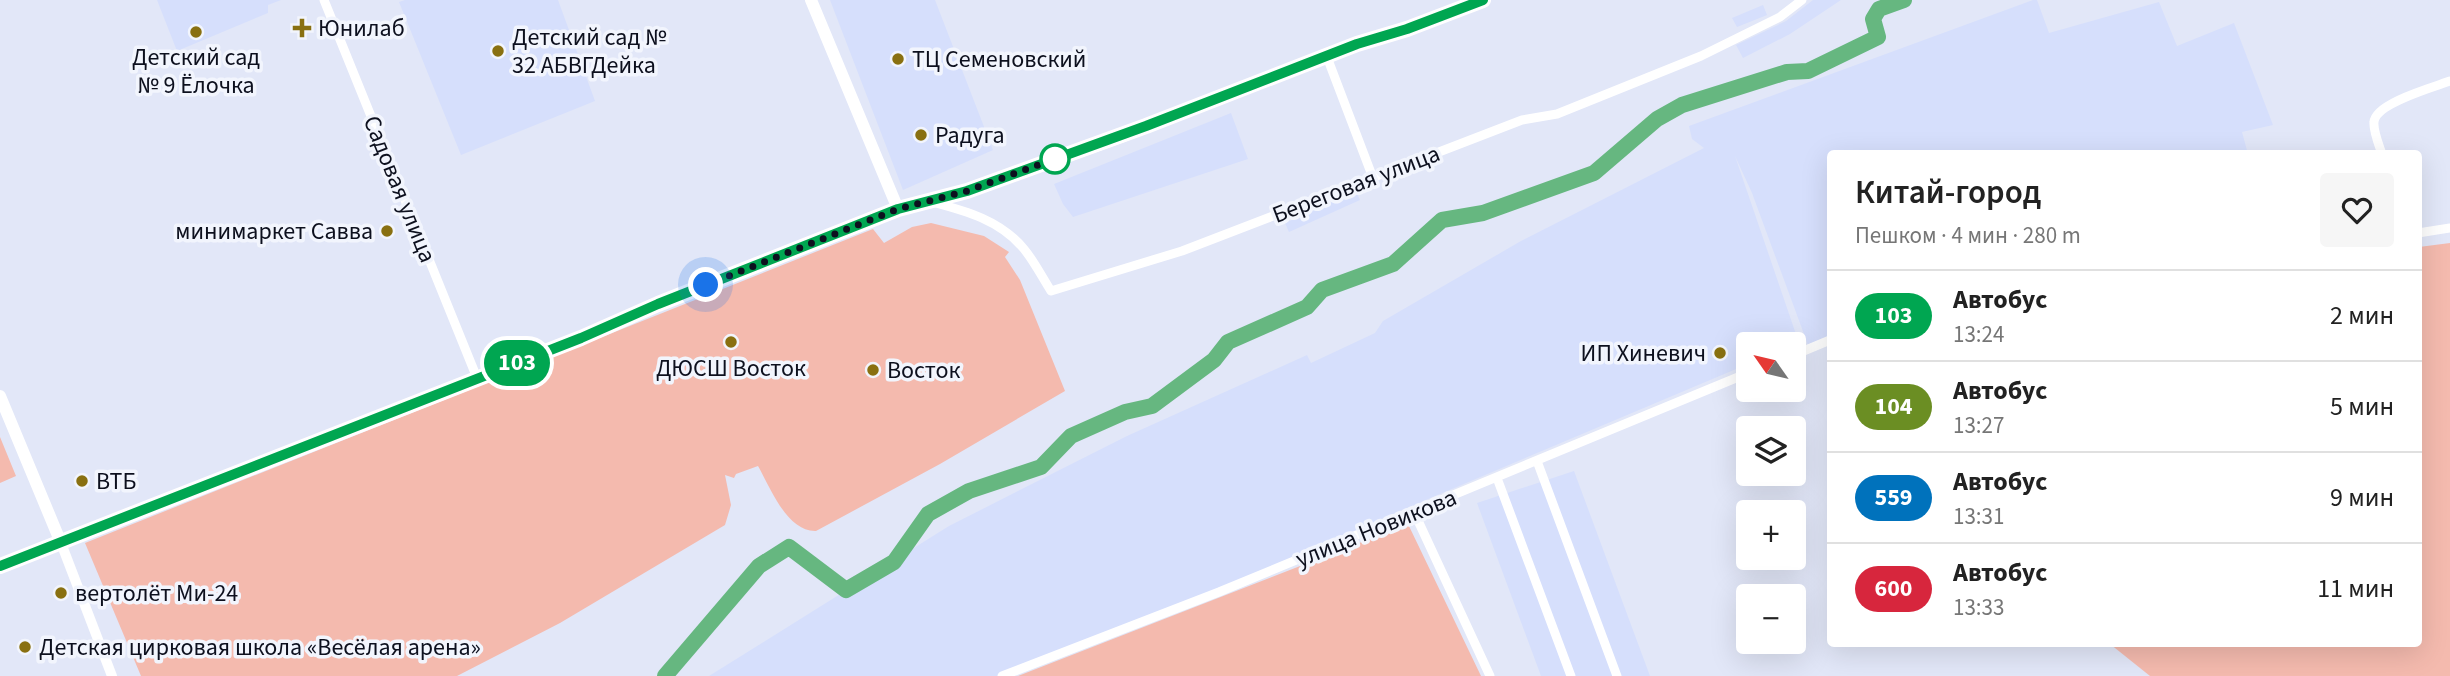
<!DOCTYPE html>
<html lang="ru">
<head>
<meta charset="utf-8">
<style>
	body { margin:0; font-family:"Source Sans 3",sans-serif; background:#f6f6f6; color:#222; height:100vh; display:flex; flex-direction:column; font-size:26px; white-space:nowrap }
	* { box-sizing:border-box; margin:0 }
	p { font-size:23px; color:#767676 }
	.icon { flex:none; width:38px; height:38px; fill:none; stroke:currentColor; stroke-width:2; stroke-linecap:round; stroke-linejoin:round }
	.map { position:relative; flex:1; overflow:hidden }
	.panel { position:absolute; left:1827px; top:150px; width:595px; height:497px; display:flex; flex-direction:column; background:#fff; border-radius:7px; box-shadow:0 7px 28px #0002 }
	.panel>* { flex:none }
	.badge { padding:0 14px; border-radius:23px; font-size:24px; line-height:46px }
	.needle { width:46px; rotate:304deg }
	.fabs { position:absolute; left:1736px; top:332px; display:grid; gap:14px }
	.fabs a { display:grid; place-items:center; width:70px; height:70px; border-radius:7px; background:#fff; box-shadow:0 7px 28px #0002; font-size:35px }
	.you { position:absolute; width:35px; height:35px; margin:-18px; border:5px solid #fff; border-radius:50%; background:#1a73e8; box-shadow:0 0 0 10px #1a73e833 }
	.map>.badge { position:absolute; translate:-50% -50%; box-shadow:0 0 0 4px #fff }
	.round { display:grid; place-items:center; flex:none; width:74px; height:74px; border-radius:7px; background:#f6f6f6 }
	.overview { display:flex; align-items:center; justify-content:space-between; height:119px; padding:0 28px }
	h1 { font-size:33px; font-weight:600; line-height:52px }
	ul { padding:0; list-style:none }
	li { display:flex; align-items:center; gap:21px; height:91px; padding:0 28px; border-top:2px solid #e0e0e0 }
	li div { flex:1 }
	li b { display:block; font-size:26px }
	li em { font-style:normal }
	li .badge { min-width:77px; font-weight:700; text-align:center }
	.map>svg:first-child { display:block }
</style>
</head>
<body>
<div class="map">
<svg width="2450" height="676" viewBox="0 0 2450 676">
	<rect width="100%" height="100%" fill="#e2e7f8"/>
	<path fill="#d6dffc" d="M 157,0 L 281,0 L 268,5 L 268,13 L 177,51 Z
		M 405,0 L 558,0 L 595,101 L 461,155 L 399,2 Z
		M 830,0 L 935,0 L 993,150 L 903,190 Z
		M 1813,0 L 1841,0 L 1790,34 L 1743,58 L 1736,45 L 1786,21 Z
		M 2033,0 L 2037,0 L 2049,33 L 2159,2 L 2177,46 L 2234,23 L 2273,125 L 2242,132 L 2248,154 L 1830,154 L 1830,336 L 1808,345 L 1752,193 L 1735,156 L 1799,343 L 1794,345 L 1748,345 L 1748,364 L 1388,516 L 1213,594 L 999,676 L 709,676 L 949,526 L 1127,436 L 1307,355 L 1311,363 L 1375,333 L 1383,321 L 1521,241 L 1704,148 L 1692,139 L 1689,126 Z
		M 1763,5 L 1767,15 L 1737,27 L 1732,18 Z
		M 1231,113 L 1248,159 L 1073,217 L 1063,204 L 1054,184 Z
		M 1356,191 L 1360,200 L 1289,232 L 1285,223 Z
		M 1574,471 L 1650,676 L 1541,676 L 1477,503 Z"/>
	<path fill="#f4baae" d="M 931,223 L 984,236 L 1009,252 L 1005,257 L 1020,280 L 1065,391 L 940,464 L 816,531 C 787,532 770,487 758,466 L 736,474 L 734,478 L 725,475 L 731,505 L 725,525 L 560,623 L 457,676 L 141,676 L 85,543 L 873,229 L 884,243 L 912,227 Z
		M 2450,243 L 2450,676 L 2150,676 L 2110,644 L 2418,644 L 2419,247 Z
		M 0,437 L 16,476 L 0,483 Z
		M 1408,524 L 1481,676 L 1018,676 Z"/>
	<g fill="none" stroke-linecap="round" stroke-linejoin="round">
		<path stroke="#66b780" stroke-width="16" d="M 665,676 L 759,566 L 789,547 L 846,590 L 894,562 L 928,514 L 969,491 L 1041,467 L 1071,436 L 1125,412 L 1152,406 L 1214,360 L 1228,342 L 1307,307 L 1322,290 L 1393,264 L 1442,220 L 1483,213 L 1594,173 L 1657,119 L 1682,105 L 1787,72 L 1808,71 L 1878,37 L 1873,19 L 1879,9 L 1904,0"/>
		<path stroke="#fff" stroke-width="9" d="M 324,0 L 477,378
			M 1327,57 L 1373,178
			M 2382,154 C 2379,145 2373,131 2374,122 C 2375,103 2434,87 2450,81
			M 932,202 C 966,211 1000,220 1024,249 C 1034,261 1042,277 1051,291 L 1182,251 L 1522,120 L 1557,114 L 1701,56 L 1780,17 L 1802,0
			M 2418,233 L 2450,228
			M 1794,355 L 1830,340
			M 1537,461 L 1617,676
			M 1497,478 L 1571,676
			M 1414,512 L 1490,676
			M 1002,676 L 1219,592 L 1748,373"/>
		<path stroke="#fff" stroke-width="10" d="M 61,543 L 112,676"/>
		<path stroke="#fff" stroke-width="12" d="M 811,0 L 898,209
			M 0,396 L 61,543"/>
		<path stroke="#fff" stroke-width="14" d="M 0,566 L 581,338 L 658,304 L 898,209 L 967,191 L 1121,136 L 1357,44 L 1407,29 L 1483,0"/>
	</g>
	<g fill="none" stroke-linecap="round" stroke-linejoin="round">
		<g stroke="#fff" stroke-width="16">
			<path id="line" d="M 0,566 L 581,338 L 658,304 L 898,209 L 967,191 L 1146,126 L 1357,44 L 1407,29 L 1483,0"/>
		</g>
		<use href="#line" stroke="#00a651" stroke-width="10"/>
		<path stroke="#0d101e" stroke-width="7" stroke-dasharray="0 12.6" d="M 706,285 L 898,209 L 967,191 L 1057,158 L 1055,159"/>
	</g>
	<g fill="#897011" stroke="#f2f5fd" stroke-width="2.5">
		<path d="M298.5 17.5h7v7h7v7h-7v7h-7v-7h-7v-7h7z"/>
		<circle cx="196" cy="32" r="7"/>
		<circle cx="498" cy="51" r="7"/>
		<circle cx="898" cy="59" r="7"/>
		<circle cx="921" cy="135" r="7"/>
		<circle cx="387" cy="231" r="7"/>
		<circle cx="731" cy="342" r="7"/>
		<circle cx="1720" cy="353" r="7"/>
		<circle cx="873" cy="370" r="7"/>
		<circle cx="82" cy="481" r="7"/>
		<circle cx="61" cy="593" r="7"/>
		<circle cx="25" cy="647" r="7"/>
	</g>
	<circle fill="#fff" stroke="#00a651" stroke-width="3.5" cx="1055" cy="159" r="14"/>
	<g text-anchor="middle" stroke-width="7" stroke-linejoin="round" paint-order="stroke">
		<g font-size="24" fill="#0d101e" stroke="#f2f5fd" text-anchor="start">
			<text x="318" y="36">Юнилаб</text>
			<text x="512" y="45">Детский сад №<tspan x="512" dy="28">32 АБВГДейка</tspan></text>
			<text x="196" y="65" text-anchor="middle">Детский сад<tspan x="196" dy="28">№ 9 Ёлочка</tspan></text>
			<text x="912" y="67">ТЦ Семеновский</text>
			<text x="935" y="143">Радуга</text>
			<text x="373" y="239" text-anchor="end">минимаркет Савва</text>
			<text x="1706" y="361" text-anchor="end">ИП Хиневич</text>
			<text x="731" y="376" text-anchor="middle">ДЮСШ Восток</text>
			<text x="887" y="378">Восток</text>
			<text x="96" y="489">ВТБ</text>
			<text x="75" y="601">вертолёт Ми-24</text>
			<text x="39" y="655">Детская цирковая школа «Весёлая арена»</text>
		</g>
		<g font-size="24" fill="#0d101e" stroke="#f2f5fd">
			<text transform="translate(1356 184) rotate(-21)" y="8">Береговая улица</text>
			<text transform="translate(400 189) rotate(68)" y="8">Садовая улица</text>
			<text transform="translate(1376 528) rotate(-22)" y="8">улица Новикова</text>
		</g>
	</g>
</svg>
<div class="fabs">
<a><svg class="needle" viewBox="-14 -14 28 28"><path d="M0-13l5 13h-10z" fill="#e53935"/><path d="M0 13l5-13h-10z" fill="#767676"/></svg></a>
<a><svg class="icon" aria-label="layers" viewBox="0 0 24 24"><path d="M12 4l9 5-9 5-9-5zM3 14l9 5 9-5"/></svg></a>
<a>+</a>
<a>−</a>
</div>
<div class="you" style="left:706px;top:285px"></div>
<b class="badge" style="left:517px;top:363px;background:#00a651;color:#fff">103</b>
<section class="panel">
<div class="overview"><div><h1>Китай-город</h1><p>Пешком · 4 мин · 280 m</p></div><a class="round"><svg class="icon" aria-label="heart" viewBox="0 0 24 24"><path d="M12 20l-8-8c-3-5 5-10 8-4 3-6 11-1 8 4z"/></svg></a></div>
<ul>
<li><span class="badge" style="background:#00a651;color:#fff">103</span><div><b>Автобус</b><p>13:24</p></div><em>2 мин</em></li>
<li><span class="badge" style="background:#6b8e23;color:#fff">104</span><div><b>Автобус</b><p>13:27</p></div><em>5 мин</em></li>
<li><span class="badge" style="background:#0072bc;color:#fff">559</span><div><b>Автобус</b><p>13:31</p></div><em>9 мин</em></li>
<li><span class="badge" style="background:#d7263d;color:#fff">600</span><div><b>Автобус</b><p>13:33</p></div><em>11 мин</em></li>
</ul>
</section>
</div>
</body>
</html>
